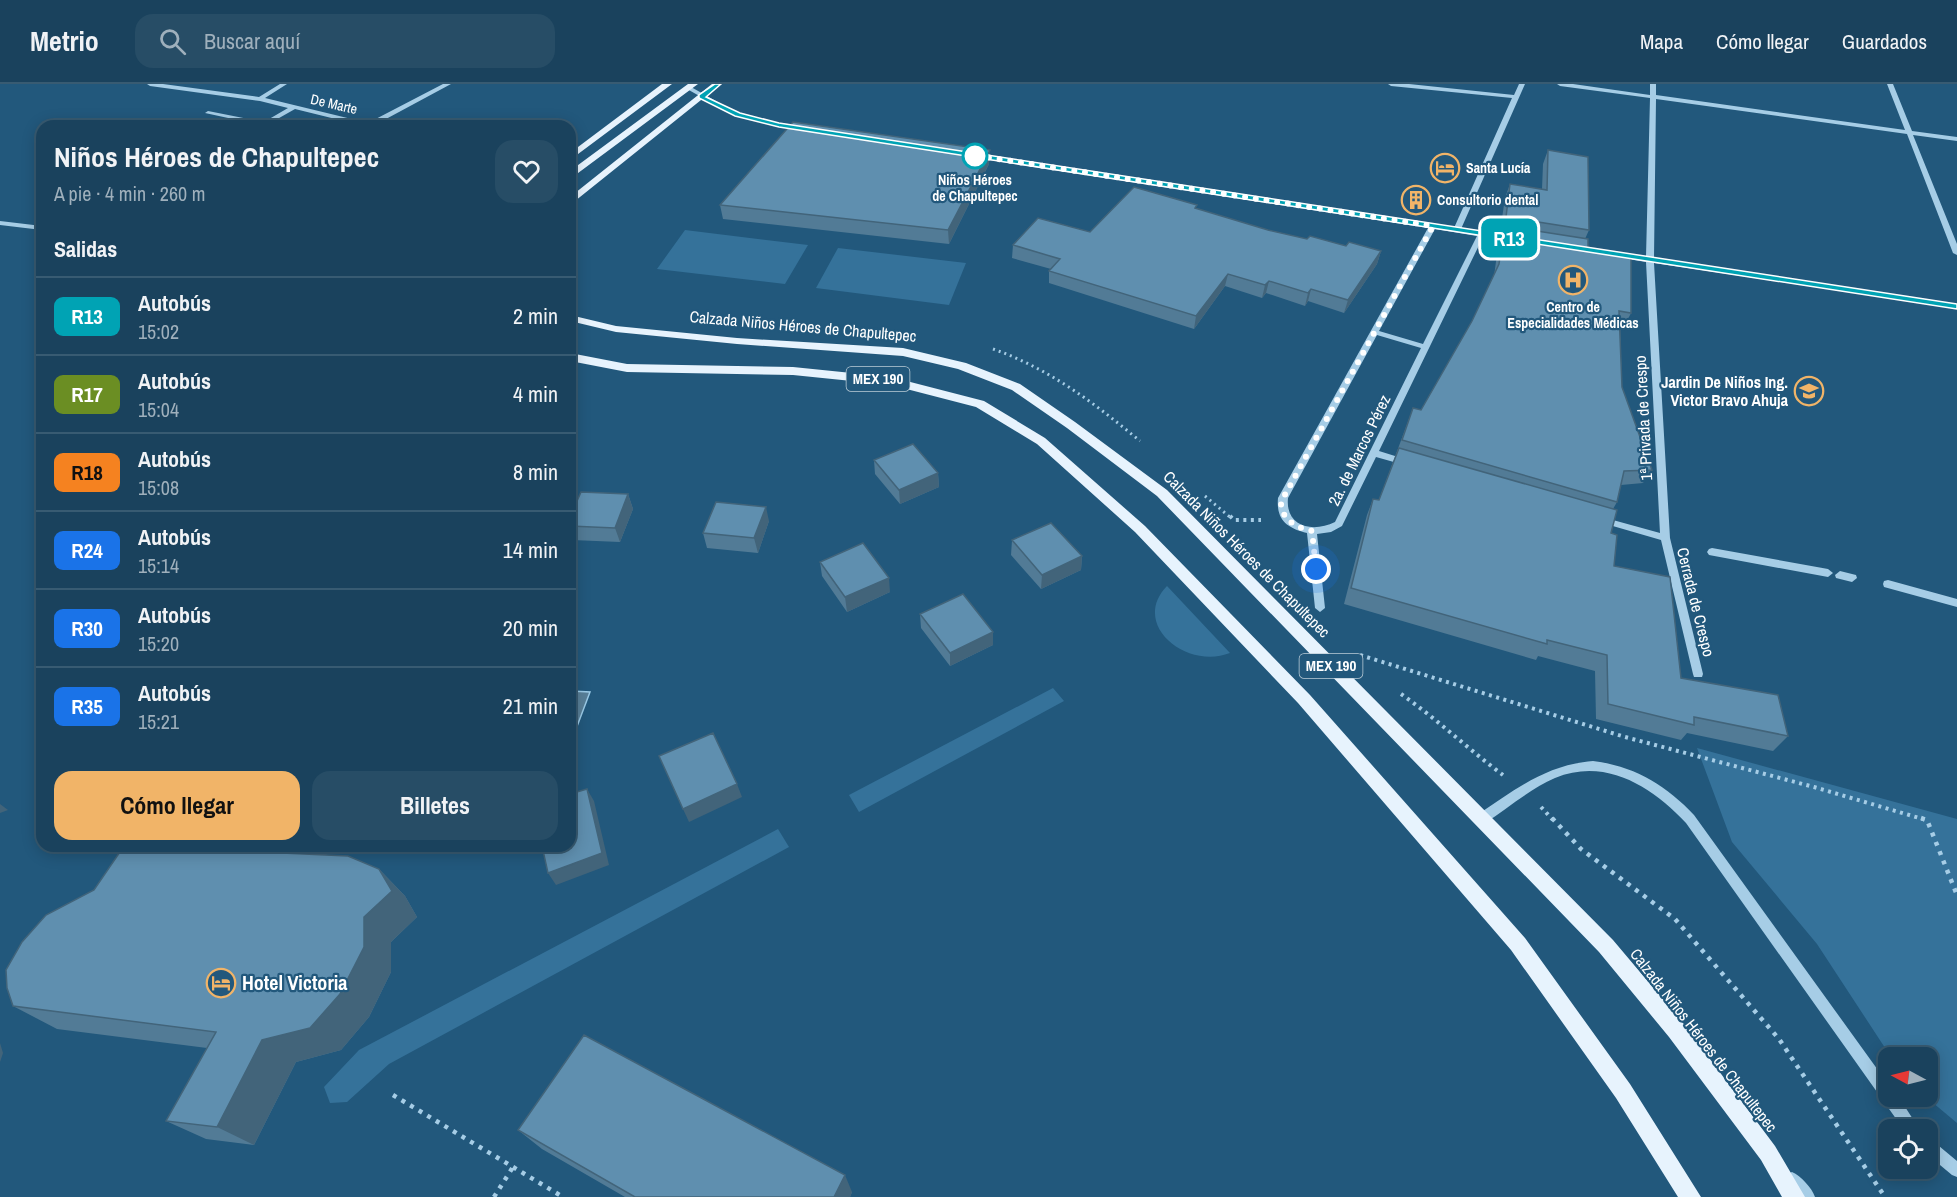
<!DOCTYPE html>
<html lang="es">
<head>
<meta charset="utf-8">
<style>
	body { margin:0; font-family:"Archivo Narrow",sans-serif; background:#274d66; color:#f1f3f6; height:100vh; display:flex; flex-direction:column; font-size:22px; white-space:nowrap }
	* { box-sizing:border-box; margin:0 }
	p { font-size:20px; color:#9fb0bc }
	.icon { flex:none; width:33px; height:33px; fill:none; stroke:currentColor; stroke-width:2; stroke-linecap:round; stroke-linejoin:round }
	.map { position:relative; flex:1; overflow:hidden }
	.details { position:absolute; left:36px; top:36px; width:540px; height:732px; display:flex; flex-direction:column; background:#1a425d; border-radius:18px; box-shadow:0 3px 15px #0003,0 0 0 2px #385b72 }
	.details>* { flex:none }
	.badge { padding:0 12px; border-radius:9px; font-size:21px; line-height:39px }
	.needle { width:39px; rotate:277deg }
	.fabs { position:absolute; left:1878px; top:963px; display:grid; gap:12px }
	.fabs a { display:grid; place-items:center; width:60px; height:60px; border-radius:12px; background:#1a425d; box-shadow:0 3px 15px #0003,0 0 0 2px #385b72; font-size:30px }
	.you { position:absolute; width:30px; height:30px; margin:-15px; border:4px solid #fff; border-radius:50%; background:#1a73e8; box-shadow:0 0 0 9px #1a73e833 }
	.map>.badge { position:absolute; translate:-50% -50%; box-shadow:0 0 0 3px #fff }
	h2 { padding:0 18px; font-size:22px; line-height:54px }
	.round { display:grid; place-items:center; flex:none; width:63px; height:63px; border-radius:18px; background:#274d66 }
	.overview { display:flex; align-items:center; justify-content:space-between; height:102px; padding:0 18px }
	h1 { font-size:28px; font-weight:700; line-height:45px }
	.action { display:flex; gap:12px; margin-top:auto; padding:12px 18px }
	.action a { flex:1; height:69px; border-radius:18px; background:#f1b468; color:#111; font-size:24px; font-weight:700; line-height:69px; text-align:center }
	.action a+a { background:#274d66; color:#f1f3f6 }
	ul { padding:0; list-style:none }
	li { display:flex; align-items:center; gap:18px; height:78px; padding:0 18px; border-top:2px solid #385b72 }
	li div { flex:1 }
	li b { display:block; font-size:22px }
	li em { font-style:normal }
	li .badge { min-width:66px; font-weight:700; text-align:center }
	header { display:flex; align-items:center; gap:36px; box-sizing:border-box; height:84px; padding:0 30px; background:#1a425d; border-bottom:2px solid #385b72 }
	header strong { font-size:28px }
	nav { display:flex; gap:33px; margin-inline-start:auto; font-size:21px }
	.search { width:420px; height:54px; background:#274d66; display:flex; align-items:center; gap:15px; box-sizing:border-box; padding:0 21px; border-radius:18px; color:#9fb0bc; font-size:22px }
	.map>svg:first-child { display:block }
</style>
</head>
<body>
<header>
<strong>Metrio</strong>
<div class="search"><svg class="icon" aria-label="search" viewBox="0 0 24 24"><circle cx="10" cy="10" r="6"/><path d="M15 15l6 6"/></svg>Buscar aquí</div>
<nav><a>Mapa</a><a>Cómo llegar</a><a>Guardados</a></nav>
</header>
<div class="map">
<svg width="1957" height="1113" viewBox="0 0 1957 1113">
	<rect width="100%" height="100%" fill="#22587c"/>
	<path fill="#35729a" d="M 685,146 L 808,161 L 785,200 L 657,185 Z
		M 838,164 L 966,179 L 949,221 L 816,204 Z
		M 1167,502 L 1230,569 C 1186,586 1130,540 1167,502 Z
		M 1053,604 L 1064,617 L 859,728 L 849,711 Z
		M 1697,664 L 1957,735 L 1957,1039 L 1926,1013 L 1928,1012 L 1928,974 L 1891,973 L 1817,860 L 1732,758 Z
		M 778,745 L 789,763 L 389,980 L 347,1018 L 330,1019 L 324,1003 L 359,966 Z"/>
	<path fill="#587f98" stroke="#9acae7" stroke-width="1.5" d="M 570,607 L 590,608 L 570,661 Z"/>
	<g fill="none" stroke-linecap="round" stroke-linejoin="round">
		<path stroke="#a6cde6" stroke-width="3" stroke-dasharray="2 4" stroke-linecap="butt" d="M 993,265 C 1050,285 1094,319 1140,357
			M 1205,412 L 1231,434"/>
		<path stroke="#a6cde6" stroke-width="4" stroke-dasharray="3 4.5" stroke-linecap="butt" d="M 1230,432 L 1234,436 L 1261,436
			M 1360,571 L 1625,653 L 1814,703 L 1926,736
			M 1401,610 C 1437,635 1468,665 1503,691
			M 1541,723 L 1553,736"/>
		<path stroke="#a6cde6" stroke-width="4.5" stroke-dasharray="4 6" stroke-linecap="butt" d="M 1552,734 L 1581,765 L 1675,835 L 1779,955 L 1885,1113
			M 1921,734 L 1927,736 L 1957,811
			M 393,1011 L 563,1113
			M 494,1113 L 513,1083"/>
		<path fill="#a6cde6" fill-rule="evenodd" d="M 147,0 L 163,0 L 259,13 L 280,0 L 287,0 L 265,14 L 368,39 L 443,0 L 451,0 L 373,42 L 364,42 L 295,25 L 265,42 L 205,29 L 208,27 L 264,38 L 288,24 L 260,17 L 150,2 Z
			M 1388,0 L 1409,0 L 1514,11 L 1519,0 L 1525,0 L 1461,145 L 1512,153 L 1516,155 L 1512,157 L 1483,153 L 1379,367 L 1411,377 L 1413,379 L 1411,381 L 1408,382 L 1376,373 L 1342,442 L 1331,448 L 1317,450 L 1325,524 L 1320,528 L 1315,524 L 1307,449 C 1287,444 1276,436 1278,414 L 1428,144 L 976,74 L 973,72 L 976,70 L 1454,144 L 1512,14 L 1391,2 ZM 1435,145 L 1477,152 L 1423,260 L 1379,247 ZM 1377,251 L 1421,264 L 1335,438 C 1313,449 1285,443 1288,414 Z
			M 1557,0 L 1573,0 L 1650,11 L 1650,0 L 1656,0 L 1656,11 L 1905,46 L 1887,0 L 1893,0 L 1912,47 L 1957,53 L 1957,57 L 1913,51 L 1957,160 L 1957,171 L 1953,169 L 1907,50 L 1656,15 L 1654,174 L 1957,220 L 1957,224 L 1654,179 L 1670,454 L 1703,590 L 1702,593 L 1694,593 L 1693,590 L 1661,456 L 1599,438 L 1597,436 L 1602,433 L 1660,449 L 1646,178 L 1598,170 L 1594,168 L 1598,166 L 1646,173 L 1650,14 L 1560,2 Z
			M 687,3 L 691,3 L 739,30 L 806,45 L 803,47 L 735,32 L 687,5 Z
			M 0,137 L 42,142 L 42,146 L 0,141 Z
			M 1712,464 L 1828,485 L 1833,489 L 1828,493 L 1709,471 L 1707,468 L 1709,465 Z
			M 1840,487 L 1856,491 L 1857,494 L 1852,498 L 1836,494 L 1835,491 Z
			M 1888,496 L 1957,515 L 1957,523 L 1884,503 L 1883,500 L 1884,497 Z
			M 1593,677 C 1634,682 1666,701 1694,731 L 1888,1000 L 1888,1012 L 1898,1012 L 1920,1046 L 1904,1046 L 1686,739 C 1652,703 1606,673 1555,694 C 1530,705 1508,724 1485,739 L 1481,740 L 1477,739 L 1475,735 L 1477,731 C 1515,706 1545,681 1593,677 Z
			M 1928,1055 L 1933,1057 L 1957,1077 L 1957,1093 L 1952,1091 L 1928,1071 Z
			M 1792,1088 C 1801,1092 1812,1104 1815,1113 L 1798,1113 L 1787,1100 L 1785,1095 L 1787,1090 Z"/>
		<path fill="#e7f3fd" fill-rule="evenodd" d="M 662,0 L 672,0 L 570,76 L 570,69 Z
			M 688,0 L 698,0 L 570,95 L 570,87 Z
			M 712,0 L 721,0 L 570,121 L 570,113 Z
			M 570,231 L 616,242 L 737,254 L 903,264 L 966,279 L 1020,300 L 1075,338 L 1167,406 L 1613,856 L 1683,939 L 1775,1062 L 1805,1113 L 1782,1113 L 1761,1076 L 1669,953 L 1599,868 L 1157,412 L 1067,344 L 1012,306 L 958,285 L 903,272 L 737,260 L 616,248 L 570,237 Z
			M 570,269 L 627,280 L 793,283 L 891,293 L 984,317 L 1045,354 L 1145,442 L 1310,611 L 1525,854 L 1630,1000 L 1701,1113 L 1678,1113 L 1616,1014 L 1511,866 L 1298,619 L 1135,448 L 1037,360 L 976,323 L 891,301 L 793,291 L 627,288 L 570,277 Z"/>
	</g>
	<path fill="#527b96" d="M 1548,66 L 1589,146 L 1585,155 L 1588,166 L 1631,229 L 1624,243 L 1620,242 L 1622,303 L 1652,386 L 1643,399 L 1621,401 L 1617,418 L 1613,425 L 1611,449 L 1614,482 L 1681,594 L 1788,652 L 1773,667 L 1687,649 L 1681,656 L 1596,635 L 1595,587 L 1538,572 L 1536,576 L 1344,520 L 1367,431 L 1373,415 L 1379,416 L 1413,324 L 1421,326 L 1472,237 L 1494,192 L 1499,156 L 1502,148 L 1500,148 L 1505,114 L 1510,100 L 1542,105 L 1543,80 Z
		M 989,80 L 949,160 L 723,135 L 720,121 Z
		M 1197,125 L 1268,146 L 1307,155 L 1381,167 L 1377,180 L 1344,229 L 1308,217 L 1305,222 L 1266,209 L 1262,214 L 1225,202 L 1194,245 L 1049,199 L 1049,187 L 1051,185 L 1012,174 L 1013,161 L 1090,148 Z
		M 874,376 L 938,389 L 939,403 L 900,420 L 875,390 Z
		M 628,410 L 633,425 L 620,458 L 572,456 L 570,451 L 570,433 Z
		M 769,437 L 758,469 L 707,464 L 703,449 Z
		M 1012,456 L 1082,472 L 1081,486 L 1041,505 L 1011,471 Z
		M 820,478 L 890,508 L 847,528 L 822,492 Z
		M 920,530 L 993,548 L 993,561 L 950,582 L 921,544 Z
		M 331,762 L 326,771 L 379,785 L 405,812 L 417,833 L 391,858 L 391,888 L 369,933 L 341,966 L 296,978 L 254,1061 L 206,1055 L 166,1037 L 207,964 L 57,945 L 13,922 L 94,806 Z
		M 518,1046 L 852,1108 L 850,1113 L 625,1113 L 542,1065 Z"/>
	<path fill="#42647a" d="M 990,66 L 989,80 L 949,160 L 948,146 Z
		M 1381,167 L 1377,180 L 1344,229 L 1348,216 Z
		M 1228,190 L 1225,202 L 1194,245 L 1196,232 Z
		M 1269,197 L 1266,209 L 1262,214 L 1265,201 Z
		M 1311,205 L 1308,217 L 1305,222 L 1308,209 Z
		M 938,389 L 939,403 L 900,420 L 899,406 Z
		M 628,410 L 633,425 L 620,458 L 615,444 Z
		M 766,423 L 769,437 L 758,469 L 754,454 Z
		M 1082,472 L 1081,486 L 1041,505 L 1042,491 Z
		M 889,494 L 890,508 L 847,528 L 845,513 Z
		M 993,548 L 993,561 L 950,582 L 950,569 Z
		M 737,700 L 742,713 L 689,738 L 683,725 Z
		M 587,705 L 594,717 L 609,781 L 556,801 L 548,789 Z
		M 0,720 L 8,726 L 0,729 Z
		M 287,762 L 331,762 L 312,796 L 283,769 Z
		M 379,785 L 405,812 L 417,833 L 391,858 L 391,888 L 369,933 L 341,966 L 296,978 L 254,1061 L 217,1043 L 262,956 L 364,833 Z
		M 0,959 L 3,969 L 0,978 Z
		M 845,1091 L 852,1108 L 850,1113 L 834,1113 Z"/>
	<path fill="#5f8faf" stroke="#42647a" stroke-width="1.5" d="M 793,38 L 990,66 L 948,146 L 720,121 Z
		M 1548,66 L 1588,73 L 1589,146 L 1506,133 L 1510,100 L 1547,106 Z
		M 1134,103 L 1197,121 L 1195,124 L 1268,146 L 1307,155 L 1310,152 L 1346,162 L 1349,158 L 1381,167 L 1348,216 L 1311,205 L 1308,209 L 1269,197 L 1265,201 L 1228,190 L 1196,232 L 1049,187 L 1060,175 L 1013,161 L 1038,134 L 1090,148 Z
		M 1504,142 L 1588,155 L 1588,166 L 1631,174 L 1631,229 L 1619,227 L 1622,303 L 1652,386 L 1624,387 L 1617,418 L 1402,356 L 1413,324 L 1421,326 L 1472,237 L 1499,180 Z
		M 913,360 L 938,389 L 899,406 L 874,376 Z
		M 1399,364 L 1617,426 L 1611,449 L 1617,451 L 1614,482 L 1670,493 L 1681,594 L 1778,611 L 1788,652 L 1694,633 L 1694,641 L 1608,620 L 1607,571 L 1547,556 L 1547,560 L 1351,504 L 1373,415 L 1379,416 Z
		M 581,408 L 628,410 L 615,444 L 570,442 L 570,433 Z
		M 716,418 L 766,423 L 754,454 L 703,449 Z
		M 1051,439 L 1082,472 L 1042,491 L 1012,456 Z
		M 863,459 L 889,494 L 845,513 L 820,478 Z
		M 963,510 L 993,548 L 950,569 L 920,530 Z
		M 713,649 L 737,700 L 683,725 L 659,672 Z
		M 587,705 L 602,769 L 548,789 L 542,762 L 570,762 L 570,710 Z
		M 124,762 L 287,762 L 283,769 L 348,772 L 379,785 L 392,807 L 364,833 L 364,863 L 340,910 L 310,944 L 262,956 L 217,1043 L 166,1037 L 216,948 L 13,922 L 7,904 L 6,886 L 22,858 L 46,831 L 94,806 Z
		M 584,951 L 845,1091 L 834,1113 L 635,1113 L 518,1046 Z"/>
	<path fill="#00a3b4" stroke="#fff" stroke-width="1.5" d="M 715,0 L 721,0 L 706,13 L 740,29 L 779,39 L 1957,220 L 1957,225 L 779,43 L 735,32 L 699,14 L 699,11 Z"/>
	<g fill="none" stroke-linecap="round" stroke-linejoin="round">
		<path stroke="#fff" stroke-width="6" stroke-dasharray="0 10.8" d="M 975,72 L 966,70 L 1433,142 L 1281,418 C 1281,436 1297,444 1312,447 L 1316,485"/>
	</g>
	<defs>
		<g id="hotel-ring" transform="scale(1.5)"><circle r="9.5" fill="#22587c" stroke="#f1b468" stroke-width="1.5"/><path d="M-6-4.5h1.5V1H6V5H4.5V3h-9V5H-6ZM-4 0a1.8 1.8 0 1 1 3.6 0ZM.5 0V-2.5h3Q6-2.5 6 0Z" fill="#f1b468"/></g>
		<g id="building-ring" transform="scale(1.5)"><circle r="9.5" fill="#22587c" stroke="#f1b468" stroke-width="1.5"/><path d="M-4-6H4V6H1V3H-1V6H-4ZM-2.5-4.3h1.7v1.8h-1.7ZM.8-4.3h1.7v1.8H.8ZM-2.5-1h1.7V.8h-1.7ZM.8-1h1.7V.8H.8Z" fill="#f1b468"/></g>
		<g id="hospital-ring" transform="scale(1.5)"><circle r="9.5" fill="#22587c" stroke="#f1b468" stroke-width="1.5"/><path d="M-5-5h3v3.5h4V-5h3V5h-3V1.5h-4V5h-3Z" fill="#f1b468"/></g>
		<g id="school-ring" transform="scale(1.5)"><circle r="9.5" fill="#22587c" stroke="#f1b468" stroke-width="1.5"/><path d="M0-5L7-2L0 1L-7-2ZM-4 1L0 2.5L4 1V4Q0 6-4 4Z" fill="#f1b468"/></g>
	</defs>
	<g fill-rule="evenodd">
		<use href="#hotel-ring" x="1445" y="84"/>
		<use href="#building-ring" x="1416" y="116"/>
		<use href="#hospital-ring" x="1573" y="196"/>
		<use href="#school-ring" x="1809" y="307"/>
		<use href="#hotel-ring" x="221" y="899"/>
	</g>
	<circle fill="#fff" stroke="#00a3b4" stroke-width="3" cx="975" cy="72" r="12"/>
	<g text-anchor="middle" stroke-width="4.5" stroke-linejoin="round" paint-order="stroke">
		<g font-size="14" fill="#fff" stroke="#22587c">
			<text transform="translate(334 20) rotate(13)" y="5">De Marte</text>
		</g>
		<g font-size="14" font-weight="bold" fill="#fff" stroke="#22587c" text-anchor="start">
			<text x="1466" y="89">Santa Lucía</text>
			<text x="1437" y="121">Consultorio dental</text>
			<text x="1573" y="228" text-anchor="middle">Centro de<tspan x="1573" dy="16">Especialidades Médicas</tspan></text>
		</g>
		<g font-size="14" font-weight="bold" fill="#fff" stroke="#22587c">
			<text x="975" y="101">Niños Héroes<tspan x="975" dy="16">de Chapultepec</tspan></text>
		</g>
		<g fill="#22587c" stroke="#bdcdd8" stroke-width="1.5">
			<rect x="846.5" y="283" width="63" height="24" rx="4.5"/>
			<rect x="1299.5" y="570" width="63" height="24" rx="4.5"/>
		</g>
		<g font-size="15" font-weight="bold" fill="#fff">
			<text x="878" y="300">MEX 190</text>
			<text x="1331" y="587">MEX 190</text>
		</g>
		<g font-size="16" fill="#fff" stroke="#22587c">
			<text transform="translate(803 242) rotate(5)" y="6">Calzada Niños Héroes de Chapultepec</text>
			<text transform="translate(1643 334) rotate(-93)" y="6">1ª Privada de Crespo</text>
			<text transform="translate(1359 366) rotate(-64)" y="6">2a. de Marcos Pérez</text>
			<text transform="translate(1247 470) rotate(45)" y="6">Calzada Niños Héroes de Chapultepec</text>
			<text transform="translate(1696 518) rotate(76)" y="6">Cerrada de Crespo</text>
			<text transform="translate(1704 956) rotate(52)" y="6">Calzada Niños Héroes de Chapultepec</text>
		</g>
		<g font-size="16" font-weight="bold" fill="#fff" stroke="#22587c" text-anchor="end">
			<text x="1788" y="304">Jardin De Niños Ing.<tspan x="1788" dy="18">Victor Bravo Ahuja</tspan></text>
		</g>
		<g font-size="20" font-weight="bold" fill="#fff" stroke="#22587c" text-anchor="start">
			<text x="242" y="906">Hotel Victoria</text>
		</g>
	</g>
</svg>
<div class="fabs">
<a><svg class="needle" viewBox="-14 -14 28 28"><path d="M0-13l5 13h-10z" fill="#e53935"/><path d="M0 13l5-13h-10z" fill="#9fb0bc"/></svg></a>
<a><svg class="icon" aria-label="locate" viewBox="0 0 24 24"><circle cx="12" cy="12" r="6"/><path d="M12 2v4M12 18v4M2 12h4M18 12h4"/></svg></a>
</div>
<div class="you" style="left:1316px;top:485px"></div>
<b class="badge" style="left:1509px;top:154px;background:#00a3b4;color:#fff">R13</b>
<section class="details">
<div class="overview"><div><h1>Niños Héroes de Chapultepec</h1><p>A pie · 4 min · 260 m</p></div><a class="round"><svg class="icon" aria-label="heart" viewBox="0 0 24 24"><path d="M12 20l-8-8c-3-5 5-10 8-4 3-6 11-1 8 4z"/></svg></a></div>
<h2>Salidas</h2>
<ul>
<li><span class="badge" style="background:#00a3b4;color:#fff">R13</span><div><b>Autobús</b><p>15:02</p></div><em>2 min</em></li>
<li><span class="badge" style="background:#6b8e23;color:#fff">R17</span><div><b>Autobús</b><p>15:04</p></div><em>4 min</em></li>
<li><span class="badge" style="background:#f58220;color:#111">R18</span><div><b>Autobús</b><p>15:08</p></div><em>8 min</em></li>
<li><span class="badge" style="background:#1a73e8;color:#fff">R24</span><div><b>Autobús</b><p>15:14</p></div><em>14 min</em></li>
<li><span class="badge" style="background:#1a73e8;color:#fff">R30</span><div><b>Autobús</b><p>15:20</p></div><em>20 min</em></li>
<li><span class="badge" style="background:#1a73e8;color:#fff">R35</span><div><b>Autobús</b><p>15:21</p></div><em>21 min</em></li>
</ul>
<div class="action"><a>Cómo llegar</a><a>Billetes</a></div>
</section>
</div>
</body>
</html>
